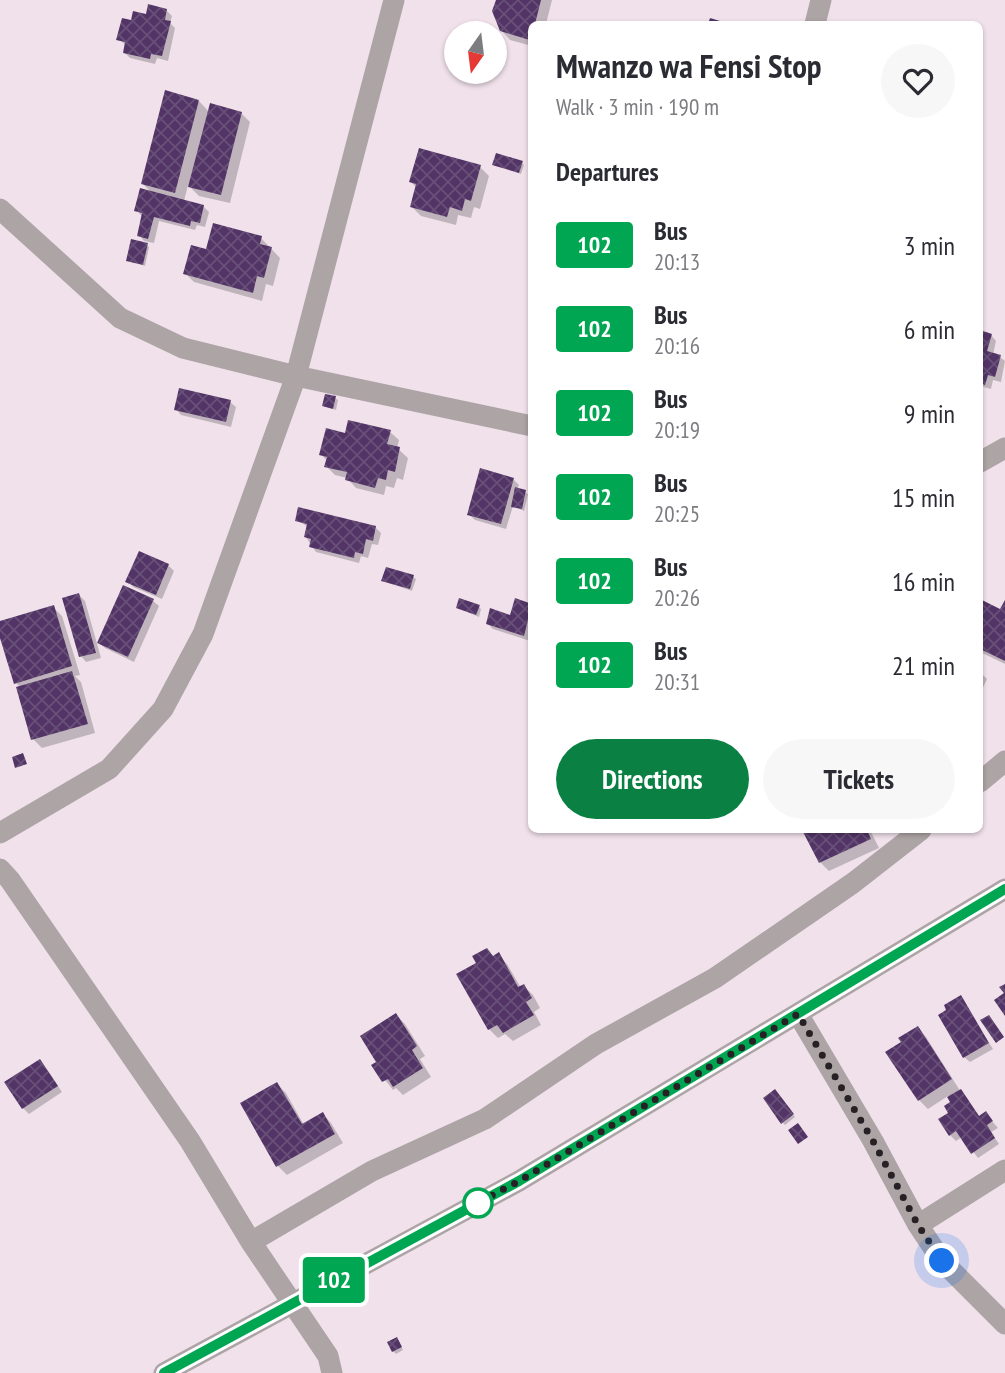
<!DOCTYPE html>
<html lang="en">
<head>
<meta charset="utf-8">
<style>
	body { margin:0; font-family:"PT Sans Narrow",sans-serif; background:#f7f7f7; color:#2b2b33; height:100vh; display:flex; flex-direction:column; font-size:26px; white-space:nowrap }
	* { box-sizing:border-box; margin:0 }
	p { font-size:23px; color:#7c7c81 }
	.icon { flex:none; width:38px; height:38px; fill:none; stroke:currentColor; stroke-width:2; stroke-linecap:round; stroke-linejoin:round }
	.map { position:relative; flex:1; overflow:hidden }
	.side { position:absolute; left:528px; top:21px; width:455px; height:812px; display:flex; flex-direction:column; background:#fff; border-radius:10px; box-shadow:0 2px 5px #0004 }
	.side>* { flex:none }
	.badge { padding:0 14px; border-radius:5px; font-size:24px; line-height:46px }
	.needle { width:46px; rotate:194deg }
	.controls { position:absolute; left:444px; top:21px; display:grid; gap:14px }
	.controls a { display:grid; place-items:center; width:63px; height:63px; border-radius:50%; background:#fff; box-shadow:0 2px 5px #0004; font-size:35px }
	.you { position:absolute; width:35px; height:35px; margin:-18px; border:5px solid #fff; border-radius:50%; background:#1a73e8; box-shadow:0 0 0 10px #1a73e833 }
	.map>.badge { position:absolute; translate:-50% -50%; box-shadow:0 0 0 4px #fff }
	h2 { padding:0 28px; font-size:26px; line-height:63px }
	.round { display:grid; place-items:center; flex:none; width:74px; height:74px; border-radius:37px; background:#f7f7f7 }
	.head { display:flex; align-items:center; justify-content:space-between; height:119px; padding:0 28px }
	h1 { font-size:33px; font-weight:700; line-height:52px }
	.primary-button { display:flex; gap:14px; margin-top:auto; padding:14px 28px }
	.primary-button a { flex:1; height:80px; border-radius:42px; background:#0b8043; color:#fff; font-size:28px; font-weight:700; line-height:80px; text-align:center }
	.primary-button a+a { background:#f7f7f7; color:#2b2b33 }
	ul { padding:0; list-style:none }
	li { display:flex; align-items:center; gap:21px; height:84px; padding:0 28px }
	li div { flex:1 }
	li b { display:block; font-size:26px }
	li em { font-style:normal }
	li .badge { min-width:77px; font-weight:700; text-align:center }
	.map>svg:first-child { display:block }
</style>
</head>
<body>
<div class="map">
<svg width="1005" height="1373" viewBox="0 0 1005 1373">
	<defs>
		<pattern id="building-cross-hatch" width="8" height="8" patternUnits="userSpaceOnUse" patternTransform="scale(1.75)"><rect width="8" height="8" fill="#523566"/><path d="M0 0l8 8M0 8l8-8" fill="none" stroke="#685078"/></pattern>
	</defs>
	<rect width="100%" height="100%" fill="#f1e1eb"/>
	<path fill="#0003" d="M 497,0 L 552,0 L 546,24 L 532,24 L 532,46 L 510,40 L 501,30 Z
		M 166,10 L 172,16 L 170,23 L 175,28 L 168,61 L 157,58 L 155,64 L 130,58 L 124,52 L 126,45 L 118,39 L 132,22 Z
		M 199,101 L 209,112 L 241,113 L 250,122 L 230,203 L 199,196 L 188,185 L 184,201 L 203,206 L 209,212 L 205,227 L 197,225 L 195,230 L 159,221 L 154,243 L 144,241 L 139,235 L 142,216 L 136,210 L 152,193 L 143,184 Z
		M 522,163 L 524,165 L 521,174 L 494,164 Z
		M 480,167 L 489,176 L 480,209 L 474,207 L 471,218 L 458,215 L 456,225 L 421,216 L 412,207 L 417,188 L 411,182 Z
		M 261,238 L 280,258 L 273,286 L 266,284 L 262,301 L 194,282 L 185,273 L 208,251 Z
		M 147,245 L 149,247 L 145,266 L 128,260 Z
		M 980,332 L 991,335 L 996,341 L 993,355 L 1000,357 L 1005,361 L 1001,382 L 993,380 L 991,389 L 980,386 Z
		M 335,398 L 338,400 L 336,410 L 324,406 Z
		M 230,402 L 236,407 L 231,427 L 181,415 L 176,409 Z
		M 390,432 L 399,440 L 397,448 L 408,458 L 403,480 L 397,478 L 394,488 L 386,486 L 384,495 L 356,488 L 347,478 L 335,475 L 326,466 L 327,461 L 321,454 L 347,435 Z
		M 513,479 L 519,485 L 517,489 L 528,494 L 524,511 L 513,506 L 506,529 L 475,520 L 469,514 Z
		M 297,520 L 375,527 L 381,533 L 378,545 L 372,544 L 368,558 L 361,556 L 359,563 L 316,552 L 305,536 L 308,527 Z
		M 168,565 L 174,571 L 162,599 L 133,587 L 128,581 Z
		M 413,577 L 416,579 L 412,591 L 383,581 Z
		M 124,588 L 153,601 L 159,606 L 134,662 L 105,648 L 99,643 Z
		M 79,595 L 85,601 L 101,658 L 86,662 L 81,656 Z
		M 516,601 L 532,606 L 530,641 L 493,629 L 487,623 L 511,617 Z
		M 980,601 L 1001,612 L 1005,604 L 1005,664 L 980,652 Z
		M 53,607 L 62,616 L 80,675 L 75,676 L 81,682 L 95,733 L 42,748 L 33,739 L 20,687 L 16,683 L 0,632 L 0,623 Z
		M 479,607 L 481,609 L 479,617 L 458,608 Z
		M 980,672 L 987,679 L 980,694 Z
		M 804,830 L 870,830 L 879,848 L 829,871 L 820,862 Z
		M 487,950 L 494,957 L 498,955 L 507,964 L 521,988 L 524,986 L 533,995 L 540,1008 L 534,1012 L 541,1025 L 513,1041 L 505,1034 L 498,1038 L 489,1029 L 478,964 Z
		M 961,998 L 993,1049 L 970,1062 L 964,1057 L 949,1011 Z
		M 396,1015 L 405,1024 L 425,1056 L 420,1059 L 431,1077 L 403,1095 L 396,1088 L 393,1090 L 374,1066 L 379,1063 Z
		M 918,1028 L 926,1037 L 959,1089 L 980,1117 L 986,1114 L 998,1128 L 991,1132 L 999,1144 L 978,1158 L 962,1137 L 956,1141 L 950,1135 L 953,1103 L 948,1096 L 928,1109 L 919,1100 L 903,1042 Z
		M 45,1067 L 62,1092 L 29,1114 L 23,1108 Z
		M 277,1084 L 286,1093 L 304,1125 L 323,1114 L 331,1123 L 343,1143 L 287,1175 L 278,1166 L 242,1103 Z
		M 777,1094 L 795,1117 L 785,1125 L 783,1123 Z
		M 399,1342 L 403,1350 L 396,1354 L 393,1351 Z"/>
	<path fill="url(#building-cross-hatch)" d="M 496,0 L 541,0 L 535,24 L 532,24 L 530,40 L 500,31 L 492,11 Z
		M 148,4 L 167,9 L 165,20 L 171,21 L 162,56 L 151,54 L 150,59 L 123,53 L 125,42 L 116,40 L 122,18 L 131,20 L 133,11 L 146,14 Z
		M 710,18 L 730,24 L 708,24 Z
		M 165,90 L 199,100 L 175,193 L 141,184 Z
		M 210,103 L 242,112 L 221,195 L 188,187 Z
		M 419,148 L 481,165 L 471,201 L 465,199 L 462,211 L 450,207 L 447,217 L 410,207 L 416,184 L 409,182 Z
		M 496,153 L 523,161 L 519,173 L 492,165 Z
		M 140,188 L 204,205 L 200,223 L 191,221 L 190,226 L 154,217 L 148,239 L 137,236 L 142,213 L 134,211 Z
		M 213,223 L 262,236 L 260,244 L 272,247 L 264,278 L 257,276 L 253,293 L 183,274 L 191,245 L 206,249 Z
		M 131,239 L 148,243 L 143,265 L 126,261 Z
		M 980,330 L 992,334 L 987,351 L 1001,355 L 995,377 L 988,375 L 985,385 L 980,383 Z
		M 179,388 L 231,400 L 226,422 L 174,410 Z
		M 325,394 L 336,396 L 333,409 L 322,406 Z
		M 348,420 L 391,430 L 387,444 L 400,447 L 395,472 L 388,470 L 386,480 L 378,478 L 375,488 L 345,480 L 347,472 L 324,467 L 327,457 L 319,455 L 326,428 L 345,433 Z
		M 480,468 L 514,478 L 501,524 L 467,515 Z
		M 515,487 L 526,490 L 522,509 L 511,507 Z
		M 298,507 L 376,526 L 373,541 L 366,539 L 363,554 L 355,552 L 354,558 L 309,547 L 311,539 L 304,537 L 307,524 L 295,521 Z
		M 139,551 L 169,564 L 156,595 L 125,582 Z
		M 386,567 L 414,575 L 410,589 L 381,581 Z
		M 123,585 L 154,599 L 128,657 L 97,643 Z
		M 79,593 L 96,653 L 79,657 L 62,598 Z
		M 459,598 L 480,605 L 476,615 L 456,608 Z
		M 515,598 L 532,604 L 524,636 L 486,624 L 490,608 L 510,615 Z
		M 980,599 L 1000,609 L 1005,600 L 1005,661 L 980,649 Z
		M 54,605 L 72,666 L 14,684 L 0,638 L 0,621 Z
		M 72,671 L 88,724 L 31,740 L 16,687 Z
		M 23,753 L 27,764 L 15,768 L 12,757 Z
		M 802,830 L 867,830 L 871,839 L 819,863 Z
		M 487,948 L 493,956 L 499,952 L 518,987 L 524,984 L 532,998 L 526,1002 L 534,1015 L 503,1033 L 497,1025 L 488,1030 L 456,974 L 476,963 L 472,956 Z
		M 1005,984 L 1005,1016 L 994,1000 L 1004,993 L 999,987 Z
		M 961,995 L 989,1043 L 963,1058 L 938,1015 L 946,1010 L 944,1005 Z
		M 396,1013 L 417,1046 L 412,1050 L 423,1068 L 393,1087 L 388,1079 L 382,1082 L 371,1065 L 376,1062 L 360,1036 Z
		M 989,1015 L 1004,1037 L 996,1043 L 980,1020 Z
		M 918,1026 L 952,1079 L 918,1101 L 885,1052 L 901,1042 L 898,1038 Z
		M 40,1059 L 58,1086 L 22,1109 L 4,1082 Z
		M 277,1082 L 302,1124 L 323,1112 L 335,1134 L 276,1167 L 240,1103 Z
		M 775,1089 L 794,1114 L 781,1124 L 763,1098 Z
		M 961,1089 L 979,1116 L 986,1111 L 993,1121 L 987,1125 L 995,1138 L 971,1154 L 956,1131 L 949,1136 L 938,1119 L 948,1113 L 944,1106 L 950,1102 L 947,1097 Z
		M 798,1123 L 808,1137 L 798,1144 L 788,1130 Z
		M 397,1337 L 402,1347 L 392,1352 L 387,1342 Z"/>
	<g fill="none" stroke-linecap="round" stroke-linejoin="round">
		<path stroke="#ada4a6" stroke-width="21" d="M 815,24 L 821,0
			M 0,209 L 120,318 L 183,348 L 296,376 L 532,426
			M 980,462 L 1005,448
			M 980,782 L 1005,761
			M 0,833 L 109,769 L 163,709 L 203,634 L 296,376 L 394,0
			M 0,869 L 10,880 L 190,1141 L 251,1242 L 328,1356 L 332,1373
			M 798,1014 L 873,1141 L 918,1225 L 942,1261 L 1005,1324
			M 918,1225 L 1005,1170
			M 251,1242 L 372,1171 L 485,1119 L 596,1044 L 715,978 L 853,883 L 921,830"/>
		<path stroke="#ada4a6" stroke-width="21" d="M 164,1373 L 519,1181 L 1005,889"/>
	</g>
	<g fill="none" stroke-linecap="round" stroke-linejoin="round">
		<g stroke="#fff" stroke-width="16">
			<path id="line" d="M 164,1373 L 519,1181 L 1005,889"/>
		</g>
		<use href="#line" stroke="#00a651" stroke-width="10"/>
		<path stroke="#272125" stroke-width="7" stroke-dasharray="0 12.6" d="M 478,1203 L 474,1205 L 519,1181 L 798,1014 L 873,1141 L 918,1225 L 942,1261"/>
	</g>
	<circle fill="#fff" stroke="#00a651" stroke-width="3.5" cx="478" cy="1203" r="14"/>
</svg>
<div class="controls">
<a><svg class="needle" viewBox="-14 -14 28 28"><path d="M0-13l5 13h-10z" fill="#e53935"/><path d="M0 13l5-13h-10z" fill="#7c7c81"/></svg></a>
</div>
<div class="you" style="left:942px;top:1261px"></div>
<b class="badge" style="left:334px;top:1280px;background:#00a651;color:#fff">102</b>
<section class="side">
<div class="head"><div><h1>Mwanzo wa Fensi Stop</h1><p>Walk · 3 min · 190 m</p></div><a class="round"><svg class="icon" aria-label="heart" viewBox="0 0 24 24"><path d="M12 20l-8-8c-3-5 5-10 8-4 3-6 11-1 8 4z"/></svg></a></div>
<h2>Departures</h2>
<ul>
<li><span class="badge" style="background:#00a651;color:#fff">102</span><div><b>Bus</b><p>20:13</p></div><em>3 min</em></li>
<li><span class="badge" style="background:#00a651;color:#fff">102</span><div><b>Bus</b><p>20:16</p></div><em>6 min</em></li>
<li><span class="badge" style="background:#00a651;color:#fff">102</span><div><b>Bus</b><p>20:19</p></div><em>9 min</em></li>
<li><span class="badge" style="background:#00a651;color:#fff">102</span><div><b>Bus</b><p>20:25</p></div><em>15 min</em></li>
<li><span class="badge" style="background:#00a651;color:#fff">102</span><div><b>Bus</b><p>20:26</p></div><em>16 min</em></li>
<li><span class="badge" style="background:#00a651;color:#fff">102</span><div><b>Bus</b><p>20:31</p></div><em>21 min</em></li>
</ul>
<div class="primary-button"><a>Directions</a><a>Tickets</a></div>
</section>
</div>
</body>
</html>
